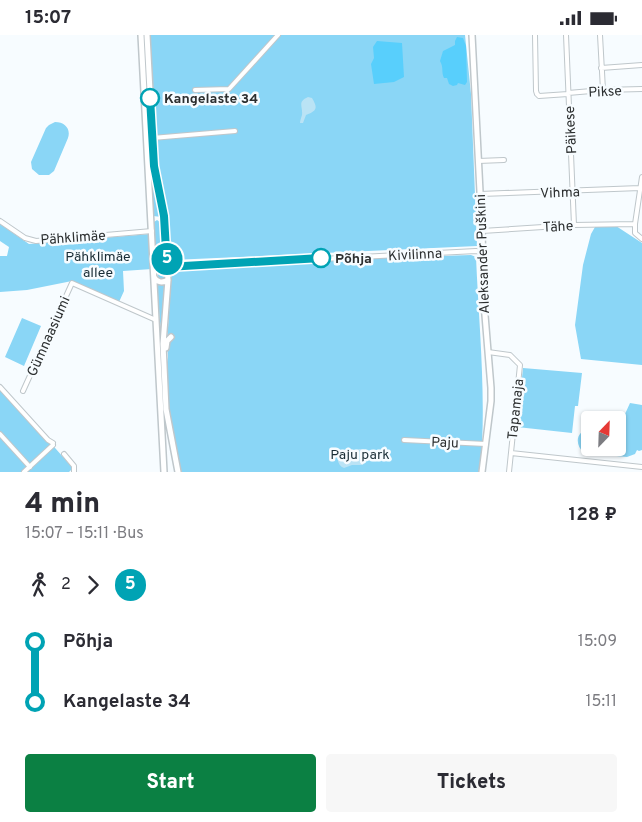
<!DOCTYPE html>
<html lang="en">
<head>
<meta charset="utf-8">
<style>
	body { margin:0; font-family:Overpass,sans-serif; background:#f7f7f7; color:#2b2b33; height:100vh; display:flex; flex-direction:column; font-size:19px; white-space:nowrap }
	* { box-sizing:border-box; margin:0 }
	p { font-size:16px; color:#7c7c81 }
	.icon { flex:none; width:28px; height:28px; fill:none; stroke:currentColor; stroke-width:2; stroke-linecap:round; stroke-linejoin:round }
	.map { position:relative; height:437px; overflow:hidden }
	.panel { display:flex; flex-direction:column; background:#fff; flex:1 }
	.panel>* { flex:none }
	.badge { padding:0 10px; border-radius:16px; font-size:18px; line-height:32px }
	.needle { width:32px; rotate:23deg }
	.tools { position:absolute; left:581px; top:376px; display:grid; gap:10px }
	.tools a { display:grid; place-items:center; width:45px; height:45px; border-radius:5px; background:#fff; box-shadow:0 1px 4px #0004; font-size:25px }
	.map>.badge { position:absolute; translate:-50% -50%; box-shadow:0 0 0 2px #fff }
	.legs { display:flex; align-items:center; gap:8px; height:55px; padding:0 25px; font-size:16px }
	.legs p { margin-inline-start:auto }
	.headline { display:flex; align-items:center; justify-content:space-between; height:85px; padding:0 25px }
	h1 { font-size:28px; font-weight:800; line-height:38px }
	.cta { display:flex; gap:10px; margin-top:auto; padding:10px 25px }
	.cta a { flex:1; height:58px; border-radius:5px; background:#0b8043; color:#fff; font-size:20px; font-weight:800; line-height:58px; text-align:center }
	.cta a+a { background:#f7f7f7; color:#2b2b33 }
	ul { padding:0 25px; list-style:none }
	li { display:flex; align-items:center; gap:18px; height:60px; font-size:19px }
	li i { display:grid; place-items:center; width:8px; height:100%; margin:0 6px; background:currentColor }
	li i::after { content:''; width:12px; height:12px; margin:-6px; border:4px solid; border-radius:50%; background:#fff }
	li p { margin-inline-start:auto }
	li:first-child i { background:linear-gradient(#0000 50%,currentColor 0) }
	li:last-child i { background:linear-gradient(currentColor 50%,#0000 0) }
	.status { display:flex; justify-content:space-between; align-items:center; height:35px; padding:0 25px; background:#fff; direction:ltr }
	.status svg { height:14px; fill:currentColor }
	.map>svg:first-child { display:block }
</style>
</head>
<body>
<div class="status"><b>15:07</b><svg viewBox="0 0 49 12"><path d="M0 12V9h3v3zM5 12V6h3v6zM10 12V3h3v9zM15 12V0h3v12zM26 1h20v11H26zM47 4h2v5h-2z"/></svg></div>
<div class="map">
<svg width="642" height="437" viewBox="0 0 642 437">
	<rect width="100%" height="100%" fill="#f7fcff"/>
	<path fill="#8ad6f6" d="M 148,0 L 465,0 L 471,59 L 477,211 L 172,225 L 153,118 Z
		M 55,87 C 65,87 71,94 68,103 L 54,136 L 49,140 L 39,140 L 32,134 L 31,127 L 46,93 L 49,90 Z
		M 151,129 L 162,182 L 153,181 L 150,130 Z
		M 157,185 L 160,187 L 161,189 L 161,203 L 164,210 L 165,242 L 162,245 L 159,244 C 157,239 158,233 157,227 C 154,215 154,202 153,189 L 154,187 Z
		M 0,189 L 29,209 L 150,199 L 152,234 L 123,236 L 124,256 L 119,267 L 72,246 L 27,255 L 0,257 L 0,221 L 7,221 L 9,212 L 0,206 Z
		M 616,191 L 642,208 L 642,330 L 581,324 L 575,290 L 583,230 L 591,199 L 595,192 Z
		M 471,220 L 476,222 C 479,293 487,367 480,437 L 178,437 L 168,388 L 166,333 L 168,322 L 167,308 L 172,231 L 253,227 Z
		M 156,248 L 166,249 L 160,294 L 159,273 L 157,263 Z
		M 22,283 L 41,291 L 24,331 L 5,322 Z
		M 523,333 L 582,338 L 578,371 L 575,371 L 572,398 L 517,392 Z
		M 0,352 L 48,405 L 71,431 L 72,434 L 69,437 L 0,437 Z
		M 630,368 L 642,370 L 642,415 L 639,416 L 637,415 L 635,419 L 627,422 L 584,418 C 574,409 576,395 590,395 L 590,412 L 618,412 L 618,398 L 623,398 L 621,395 L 625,379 Z"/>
	<path fill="#58cffc" d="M 457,2 L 463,3 L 466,11 L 467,47 L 465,50 L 458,48 L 457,50 L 453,51 L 449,49 L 447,43 L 444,43 C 441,37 444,33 440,26 L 443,16 L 455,10 L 455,6 Z
		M 377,6 L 402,8 L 404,42 L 394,47 L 374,49 L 371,29 L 374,23 L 373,12 Z"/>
	<path fill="#bae3f5" d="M 308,62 L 312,63 C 318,73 317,76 306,80 L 303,88 L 300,88 C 300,86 301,83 302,80 C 303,71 297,67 308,62 Z
		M 359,414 L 366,414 L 368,417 L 363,430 L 352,430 L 344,433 C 339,431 337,426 338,421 Z"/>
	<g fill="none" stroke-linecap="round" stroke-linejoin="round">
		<g stroke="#bfc7cb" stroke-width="6">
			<path id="minor" d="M 535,0 L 536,56 L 537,59 L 539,61 L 568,59
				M 566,0 L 574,190
				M 600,0 L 603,55
				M 601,33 L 642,30
				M 195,55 L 229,54 L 278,0
				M 568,58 L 603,55 L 642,54
				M 152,103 L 235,96
				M 478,126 L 504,125
				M 642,142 L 635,189 L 635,198 L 642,204
				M 480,159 L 640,153
				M 0,186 L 25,203 L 36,206 L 152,196
				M 482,196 L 574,190 L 635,189
				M 167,232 L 476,216 L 482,217
				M 488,317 L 510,320 L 520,330 L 509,437
				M 0,352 L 48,405 L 53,408
				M 23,356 L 72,248 L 156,285
				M 0,399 L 30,432
				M 404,405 L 486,409
				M 511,418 L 642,432
				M 64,419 L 74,431 L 74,437
				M 24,437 L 53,410"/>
		</g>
		<g stroke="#bfc7cb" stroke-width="8">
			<path id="secondary" d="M 141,0 L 164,437
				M 147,0 L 154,131 L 164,181 L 168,245 L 163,309 L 166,374 L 178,437
				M 472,0 L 482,196 L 484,268 L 491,353 L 491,366 L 482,437
				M 154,242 C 157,248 163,248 168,245
				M 166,313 L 167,306 L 171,302"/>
		</g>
		<use href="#minor" stroke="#fff" stroke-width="4"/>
		<use href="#secondary" stroke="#fff" stroke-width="5"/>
	</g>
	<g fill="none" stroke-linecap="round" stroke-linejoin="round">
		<g stroke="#fff" stroke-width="11">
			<path id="line-1" d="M 150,63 L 154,131 L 164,181 L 167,232 L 321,223"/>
		</g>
		<use href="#line-1" stroke="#00a3b4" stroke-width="8"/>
	</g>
	<g fill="#fff" stroke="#00a3b4" stroke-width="2.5">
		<circle cx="150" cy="63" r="9"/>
		<circle cx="321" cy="223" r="9"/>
	</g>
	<g text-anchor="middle" stroke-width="5" stroke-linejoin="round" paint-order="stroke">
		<g font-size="14" fill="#2c2f30" stroke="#f7fcff">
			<text transform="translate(605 56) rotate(-3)" y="5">Pikse</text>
			<text transform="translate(570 95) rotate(-93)" y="5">Päikese</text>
			<text transform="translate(560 157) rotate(-2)" y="5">Vihma</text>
			<text transform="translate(558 191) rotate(-3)" y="5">Tähe</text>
			<text transform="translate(73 202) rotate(-4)" y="5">Pähklimäe</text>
			<text transform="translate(415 219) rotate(-3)" y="5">Kivilinna</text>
			<text transform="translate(482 219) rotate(-92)" y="5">Aleksander Puškini</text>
			<text transform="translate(48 301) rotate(-66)" y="5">Gümnaasiumi</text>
			<text transform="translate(515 374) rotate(-84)" y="5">Tapamaja</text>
			<text transform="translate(445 407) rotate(2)" y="5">Paju</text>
		</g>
		<g font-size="14" font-weight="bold" fill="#2c2f30" stroke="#f7fcff" text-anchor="start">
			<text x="164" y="68">Kangelaste 34</text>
			<text x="335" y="228">Põhja</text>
		</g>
		<g font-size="14" fill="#192d36" stroke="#f7fcff">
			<text x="98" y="226">Pähklimäe<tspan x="98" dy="16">allee</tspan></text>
			<text x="360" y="424">Paju park</text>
		</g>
	</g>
</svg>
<div class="tools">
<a><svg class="needle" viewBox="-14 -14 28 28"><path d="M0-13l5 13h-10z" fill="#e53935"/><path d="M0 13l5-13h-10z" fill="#7c7c81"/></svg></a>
</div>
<b class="badge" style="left:167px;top:224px;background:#00a3b4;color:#fff">5</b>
</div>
<section class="panel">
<div class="headline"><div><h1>4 min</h1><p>15:07 – 15:11 · Bus</p></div><b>128 ₽</b></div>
<div class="legs"><svg class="icon" aria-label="walk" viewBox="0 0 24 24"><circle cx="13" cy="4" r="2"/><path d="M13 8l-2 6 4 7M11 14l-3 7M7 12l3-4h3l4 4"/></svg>2<svg class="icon" aria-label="forward" viewBox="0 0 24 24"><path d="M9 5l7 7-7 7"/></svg><b class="badge" style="background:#00a3b4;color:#fff">5</b></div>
<ul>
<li><i style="color:#00a3b4"></i><b>Põhja</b><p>15:09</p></li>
<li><i style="color:#00a3b4"></i><b>Kangelaste 34</b><p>15:11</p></li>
</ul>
<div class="cta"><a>Start</a><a>Tickets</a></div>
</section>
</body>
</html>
